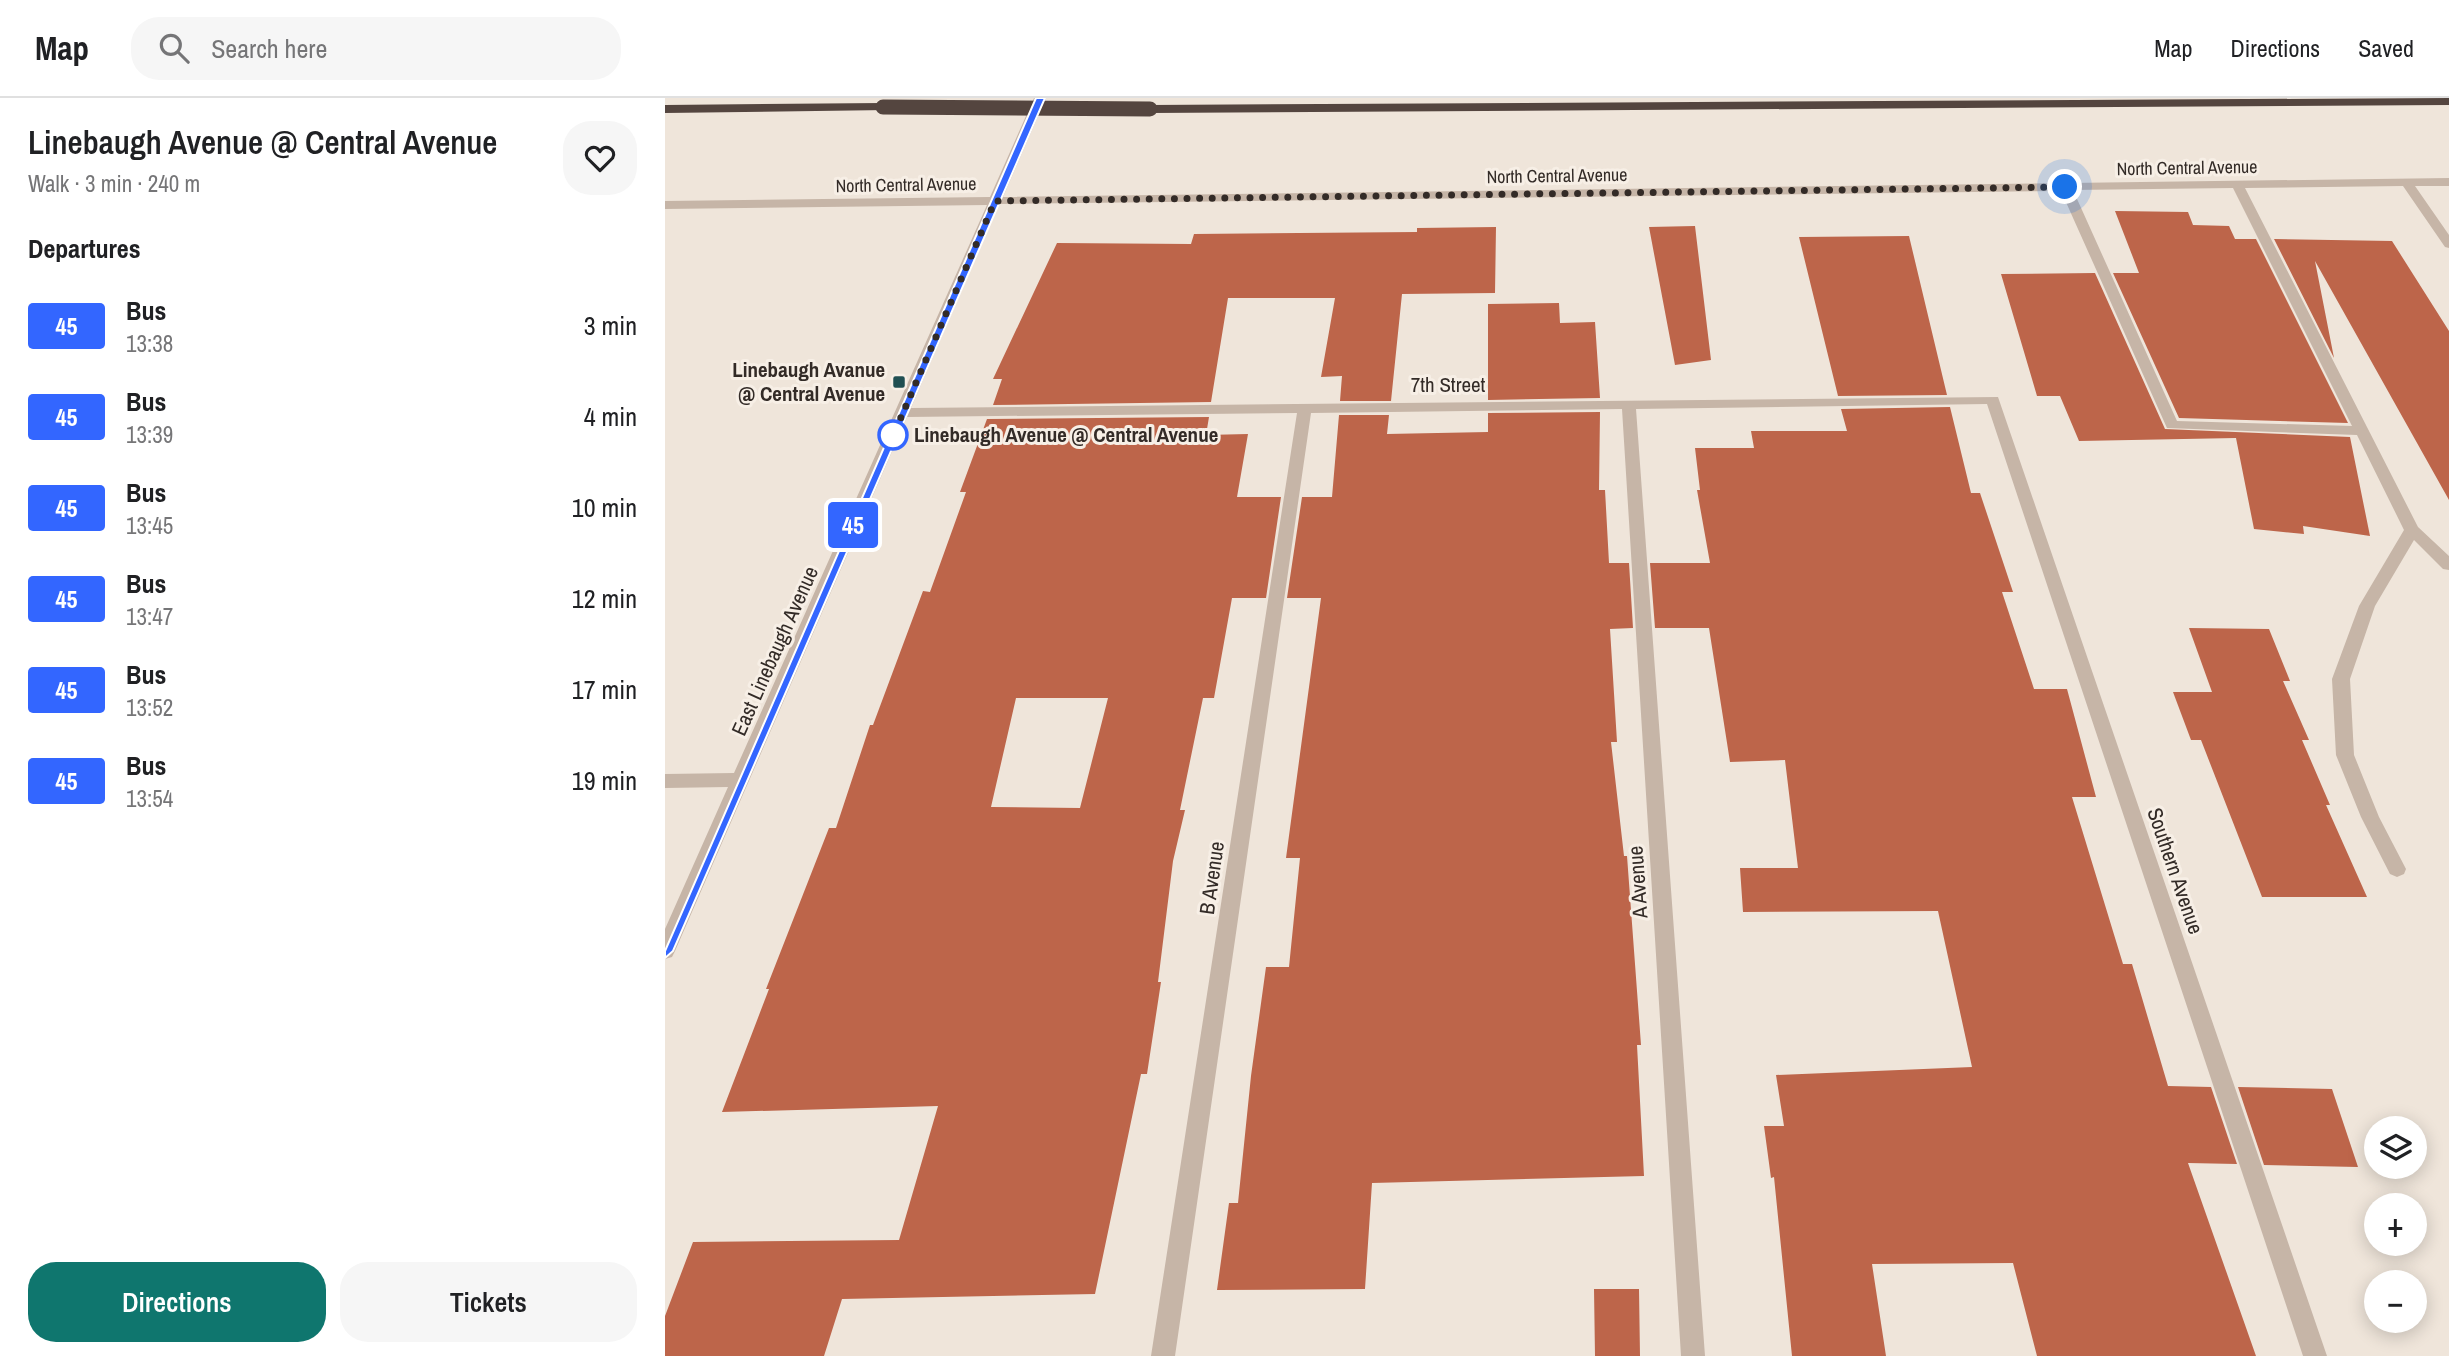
<!DOCTYPE html>
<html lang="en">
<head>
<meta charset="utf-8">
<style>
	body { margin:0; font-family:"Archivo Narrow",sans-serif; background:#f6f6f6; color:#202124; height:100vh; display:flex; flex-direction:column; font-size:26px; white-space:nowrap }
	* { box-sizing:border-box; margin:0 }
	p { font-size:23px; color:#757577 }
	.icon { flex:none; width:38px; height:38px; fill:none; stroke:currentColor; stroke-width:2; stroke-linecap:round; stroke-linejoin:round }
	.map { position:relative; flex:1; overflow:hidden }
	.side { display:flex; flex-direction:column; background:#fff; width:665px }
	.side>* { flex:none }
	.badge { padding:0 14px; border-radius:5px; font-size:24px; line-height:46px }
	.tools { position:absolute; left:1699px; top:1018px; display:grid; gap:14px }
	.tools a { display:grid; place-items:center; width:63px; height:63px; border-radius:50%; background:#fff; box-shadow:0 4px 18px #0003; font-size:35px }
	.you { position:absolute; width:35px; height:35px; margin:-18px; border:5px solid #fff; border-radius:50%; background:#1a73e8; box-shadow:0 0 0 10px #1a73e833 }
	.map>.badge { position:absolute; translate:-50% -50%; box-shadow:0 0 0 4px #fff }
	h2 { padding:0 28px; font-size:26px; line-height:63px }
	.round { display:grid; place-items:center; flex:none; width:74px; height:74px; border-radius:28px; background:#f6f6f6 }
	.head { display:flex; align-items:center; justify-content:space-between; height:119px; padding:0 28px }
	h1 { font-size:33px; font-weight:600; line-height:52px }
	.action { display:flex; gap:14px; margin-top:auto; padding:14px 28px }
	.action a { flex:1; height:80px; border-radius:28px; background:#0f766e; color:#fff; font-size:28px; font-weight:600; line-height:80px; text-align:center }
	.action a+a { background:#f6f6f6; color:#202124 }
	ul { padding:0; list-style:none }
	li { display:flex; align-items:center; gap:21px; height:91px; padding:0 28px }
	li div { flex:1 }
	li b { display:block; font-size:26px }
	li em { font-style:normal }
	li .badge { min-width:77px; font-weight:700; text-align:center }
	header { display:flex; align-items:center; gap:42px; box-sizing:border-box; height:98px; padding:0 35px; background:#fff; border-bottom:2px solid #e0e0e0 }
	header strong { font-size:33px }
	nav { display:flex; gap:38px; margin-inline-start:auto; font-size:24px }
	.search { width:490px; height:63px; background:#f6f6f6; display:flex; align-items:center; gap:18px; box-sizing:border-box; padding:0 24px; border-radius:28px; color:#757577; font-size:26px }
	main { display:flex; flex:1; min-height:0 }
	.map>svg:first-child { display:block }
</style>
</head>
<body>
<header>
<strong>Map</strong>
<div class="search"><svg class="icon" aria-label="search" viewBox="0 0 24 24"><circle cx="10" cy="10" r="6"/><path d="M15 15l6 6"/></svg>Search here</div>
<nav><a>Map</a><a>Directions</a><a>Saved</a></nav>
</header>
<main>
<section class="side">
<div class="head"><div><h1>Linebaugh Avenue @ Central Avenue</h1><p>Walk · 3 min · 240 m</p></div><a class="round"><svg class="icon" aria-label="heart" viewBox="0 0 24 24"><path d="M12 20l-8-8c-3-5 5-10 8-4 3-6 11-1 8 4z"/></svg></a></div>
<h2>Departures</h2>
<ul>
<li><span class="badge" style="background:#36f;color:#fff">45</span><div><b>Bus</b><p>13:38</p></div><em>3 min</em></li>
<li><span class="badge" style="background:#36f;color:#fff">45</span><div><b>Bus</b><p>13:39</p></div><em>4 min</em></li>
<li><span class="badge" style="background:#36f;color:#fff">45</span><div><b>Bus</b><p>13:45</p></div><em>10 min</em></li>
<li><span class="badge" style="background:#36f;color:#fff">45</span><div><b>Bus</b><p>13:47</p></div><em>12 min</em></li>
<li><span class="badge" style="background:#36f;color:#fff">45</span><div><b>Bus</b><p>13:52</p></div><em>17 min</em></li>
<li><span class="badge" style="background:#36f;color:#fff">45</span><div><b>Bus</b><p>13:54</p></div><em>19 min</em></li>
</ul>
<div class="action"><a>Directions</a><a>Tickets</a></div>
</section>
<div class="map">
<svg width="1784" height="1258" viewBox="0 0 1784 1258">
	<rect width="100%" height="100%" fill="#efe5da"/>
	<path fill="#bd654a" fill-rule="evenodd" d="M 1450,113 L 1523,114 L 1528,127 L 1564,128 L 1570,141 L 1591,141 L 1683,325 L 1514,320 L 1448,175 L 1474,175 Z
		M 1030,128 L 1046,262 L 1010,267 L 984,129 Z
		M 831,129 L 830,195 L 737,196 L 726,303 L 675,303 L 677,278 L 656,279 L 670,200 L 563,200 L 546,304 L 328,307 L 337,281 L 328,281 L 392,145 L 526,146 L 529,136 L 752,134 L 752,130 Z
		M 1244,138 L 1282,297 L 1173,298 L 1134,139 Z
		M 1609,141 L 1727,143 L 1784,233 L 1784,402 L 1650,163 L 1669,260 Z
		M 1430,175 L 1500,331 L 1685,339 L 1705,438 L 1638,428 L 1639,436 L 1589,431 L 1571,340 L 1414,343 L 1395,298 L 1372,298 L 1336,176 Z
		M 894,205 L 895,225 L 930,224 L 935,300 L 823,302 L 823,206 Z
		M 1285,309 L 1306,395 L 1315,395 L 1348,494 L 1337,494 L 1369,591 L 1402,591 L 1431,699 L 1407,699 L 1458,866 L 1467,866 L 1503,988 L 1546,989 L 1572,1066 L 1523,1065 L 1591,1258 L 1372,1258 L 1348,1165 L 1207,1166 L 1221,1258 L 1127,1258 L 1109,1079 L 1106,1080 L 1099,1028 L 1119,1028 L 1111,977 L 1307,969 L 1273,813 L 1078,814 L 1075,770 L 1133,770 L 1120,662 L 1065,664 L 1044,530 L 990,530 L 985,465 L 1045,465 L 1032,392 L 1035,392 L 1030,350 L 1089,350 L 1086,333 L 1182,333 L 1176,311 Z
		M 935,314 L 934,392 L 940,392 L 944,465 L 964,465 L 968,530 L 945,531 L 952,644 L 946,644 L 959,758 L 962,758 L 976,947 L 972,947 L 979,1078 L 707,1085 L 700,1191 L 552,1192 L 564,1105 L 573,1105 L 586,978 L 601,869 L 624,869 L 635,760 L 621,760 L 656,500 L 622,500 L 637,399 L 667,399 L 674,317 L 724,317 L 722,336 L 823,334 L 823,315 Z
		M 544,319 L 541,337 L 583,336 L 572,399 L 616,399 L 601,500 L 567,500 L 549,600 L 538,600 L 515,712 L 520,712 L 508,763 L 493,884 L 496,884 L 482,976 L 476,976 L 430,1196 L 177,1201 L 159,1258 L 0,1258 L 0,1218 L 28,1144 L 234,1142 L 273,1008 L 57,1014 L 104,891 L 101,891 L 164,730 L 171,730 L 205,627 L 208,627 L 258,493 L 265,494 L 301,394 L 295,394 L 322,321 ZM 351,600 L 443,600 L 415,710 L 326,709 Z
		M 1524,530 L 1604,531 L 1625,583 L 1618,583 L 1644,642 L 1637,642 L 1665,707 L 1661,707 L 1702,799 L 1597,799 L 1536,642 L 1526,642 L 1508,594 L 1547,594 Z
		M 1573,989 L 1667,991 L 1693,1069 L 1599,1067 Z
		M 929,1191 L 974,1191 L 975,1258 L 930,1258 Z"/>
	<g fill="none" stroke-linecap="round" stroke-linejoin="round">
		<path fill="#c6b5a7" fill-rule="evenodd" d="M 369,0 L 381,0 L 338,99 L 1784,80 L 1784,88 L 1750,88 L 1784,137 L 1784,150 L 1780,149 L 1738,88 L 1580,90 L 1753,429 L 1784,458 L 1784,472 L 1778,471 L 1749,442 L 1710,508 L 1685,581 L 1689,657 L 1714,719 L 1741,771 L 1739,776 L 1732,779 L 1725,776 L 1696,719 L 1671,657 L 1667,581 L 1694,508 L 1739,432 L 1692,337 L 1502,330 L 1396,93 L 334,106 L 246,310 L 1333,299 L 1662,1258 L 1638,1258 L 1322,306 L 971,311 L 1040,1258 L 1016,1258 L 957,311 L 646,315 L 510,1258 L 486,1258 L 632,315 L 242,319 L 10,853 L 7,859 L 0,861 L 0,831 L 63,689 L 0,690 L 0,676 L 69,675 L 322,107 L 0,111 L 0,103 L 325,99 ZM 1568,90 L 1687,328 L 1512,323 L 1408,92 Z"/>
		<path fill="#54453f" fill-rule="evenodd" d="M 1784,0 L 1784,7 L 485,15 L 478,11 L 485,7 Z
			M 218,5 L 223,6 L 223,12 L 0,15 L 0,7 Z"/>
		<path stroke="#54453f" stroke-width="15" d="M 218,9 L 485,11"/>
	</g>
	<path fill="#36f" stroke="#fff" stroke-width="2" d="M 371,0 L 380,0 L 8,853 L 0,860 L 0,853 Z"/>
	<g fill="none" stroke-linecap="round" stroke-linejoin="round">
		<path stroke="#332b27" stroke-width="7" stroke-dasharray="0 12.6" d="M 228,337 L 227,340 L 330,103 L 1400,89"/>
	</g>
	<rect fill="#204f52" stroke="#f7efe6" stroke-width="2.5" x="227" y="277" width="14" height="14" rx="3.5"/>
	<circle fill="#fff" stroke="#36f" stroke-width="3.5" cx="228" cy="337" r="14"/>
	<g text-anchor="middle" stroke-width="6" stroke-linejoin="round" paint-order="stroke">
		<g font-size="18" fill="#332b27" stroke="#f7efe6">
			<text transform="translate(1522 70) rotate(-1)" y="6">North Central Avenue</text>
			<text transform="translate(892 78) rotate(-1)" y="6">North Central Avenue</text>
			<text transform="translate(241 87) rotate(-1)" y="6">North Central Avenue</text>
		</g>
		<g font-size="21" font-weight="bold" fill="#332b27" stroke="#f7efe6" text-anchor="end">
			<text x="220" y="279">Linebaugh Avanue<tspan x="220" dy="24">@ Central Avenue</tspan></text>
		</g>
		<g font-size="21" fill="#332b27" stroke="#f7efe6">
			<text x="783" y="294">7th Street</text>
			<text transform="translate(110 553) rotate(-66)" y="7">East Linebaugh Avenue</text>
			<text transform="translate(1510 773) rotate(71)" y="7">Southern Avenue</text>
			<text transform="translate(547 780) rotate(-82)" y="7">B Avenue</text>
			<text transform="translate(973 784) rotate(-94)" y="7">A Avenue</text>
		</g>
		<g font-size="21" font-weight="bold" fill="#332b27" stroke="#f7efe6" text-anchor="start">
			<text x="249" y="344">Linebaugh Avenue @ Central Avenue</text>
		</g>
	</g>
</svg>
<div class="tools">
<a><svg class="icon" aria-label="layers" viewBox="0 0 24 24"><path d="M12 4l9 5-9 5-9-5zM3 14l9 5 9-5"/></svg></a>
<a>+</a>
<a>−</a>
</div>
<div class="you" style="left:1400px;top:89px"></div>
<b class="badge" style="left:188px;top:427px;background:#36f;color:#fff">45</b>
</div>
</main>
</body>
</html>
